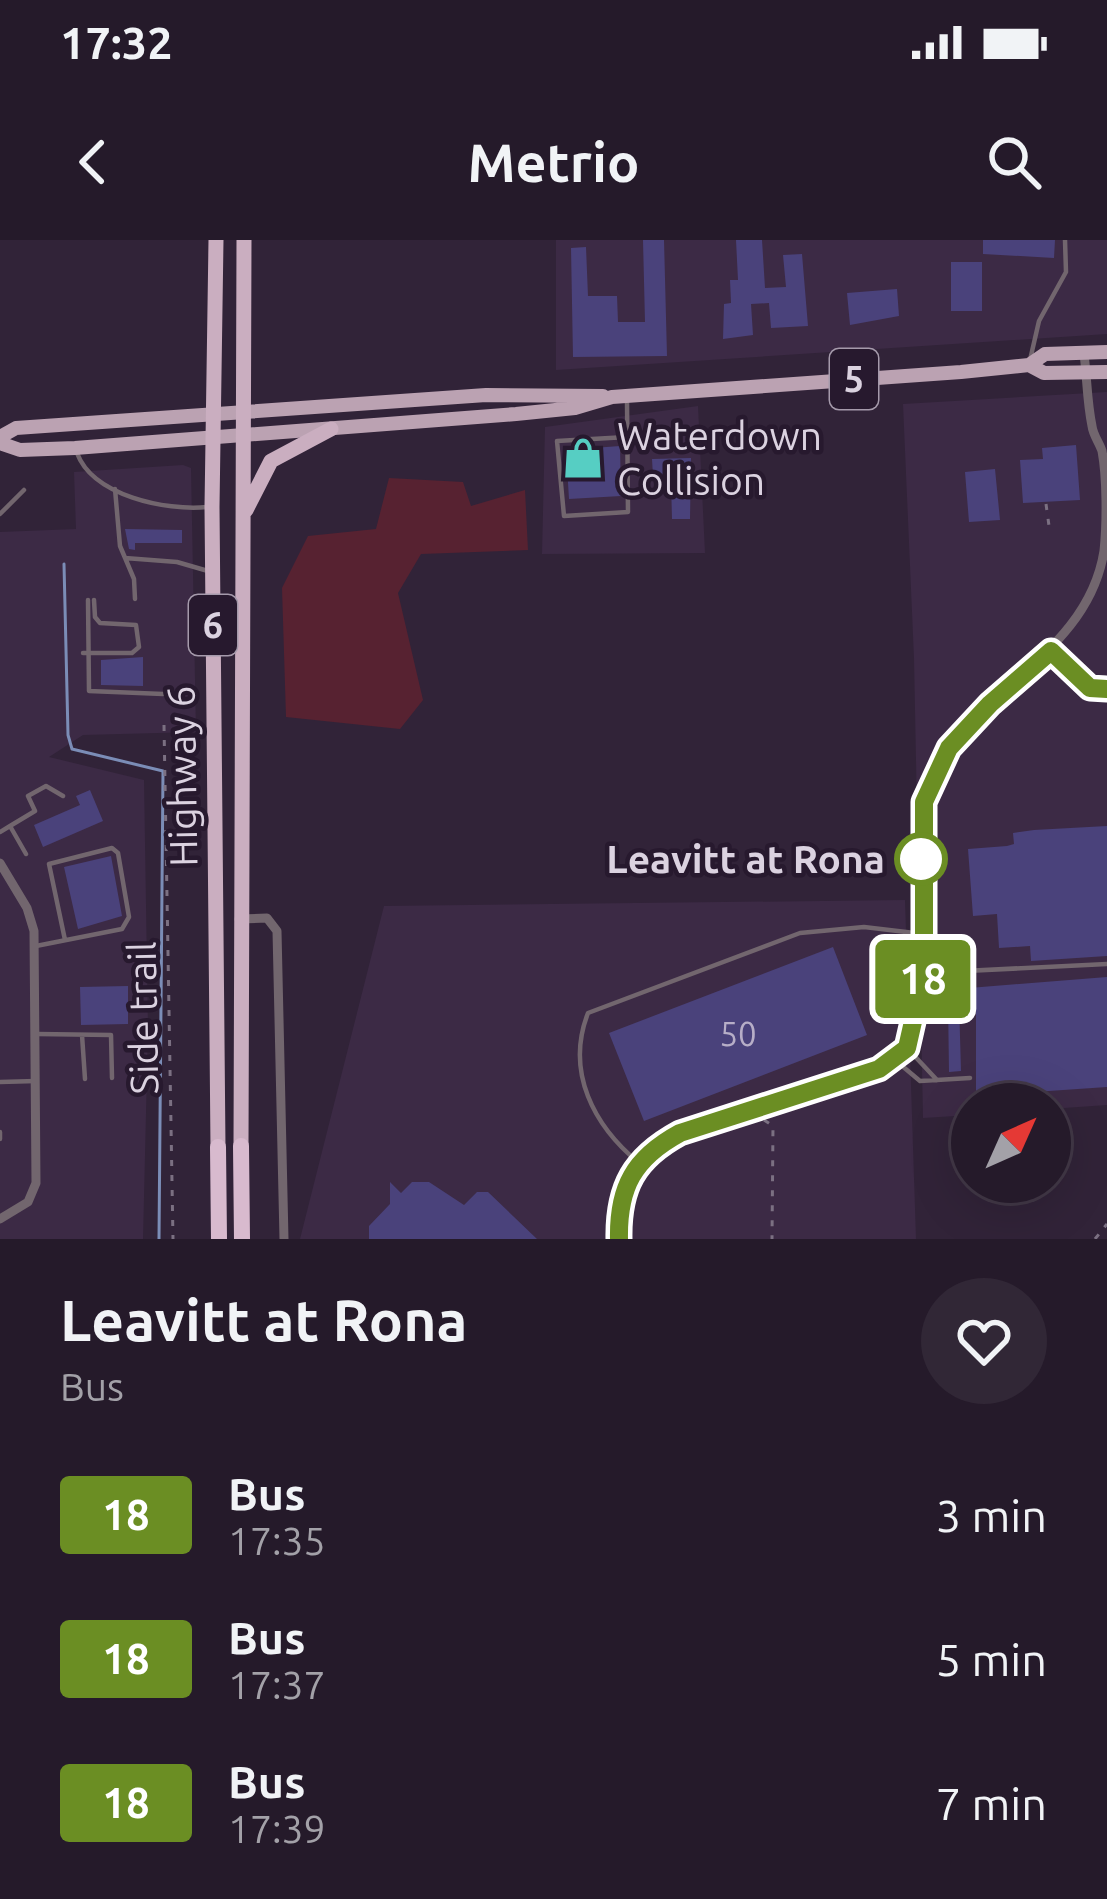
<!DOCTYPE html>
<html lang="en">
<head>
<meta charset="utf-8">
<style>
	body { margin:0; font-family:Ubuntu,sans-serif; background:#312736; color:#f1f3f6; height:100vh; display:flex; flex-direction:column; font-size:45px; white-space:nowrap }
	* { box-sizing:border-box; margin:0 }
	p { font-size:39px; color:#a3a1a8 }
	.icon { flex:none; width:66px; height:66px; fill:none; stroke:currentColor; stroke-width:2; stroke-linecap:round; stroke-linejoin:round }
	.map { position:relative; height:999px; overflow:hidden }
	.sheet { display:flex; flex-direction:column; background:#251a2a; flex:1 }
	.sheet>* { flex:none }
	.badge { padding:0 24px; border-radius:9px; font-size:42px; line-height:78px }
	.needle { width:78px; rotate:45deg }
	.controls { position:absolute; left:951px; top:843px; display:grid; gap:24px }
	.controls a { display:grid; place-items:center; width:120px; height:120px; border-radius:50%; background:#251a2a; box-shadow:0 12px 48px #0002,0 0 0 3px #423847; font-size:60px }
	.map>.badge { position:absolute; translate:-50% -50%; box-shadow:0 0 0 6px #fff }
	.round { display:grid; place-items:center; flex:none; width:126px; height:126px; border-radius:63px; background:#312736 }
	.summary { display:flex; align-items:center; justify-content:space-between; height:204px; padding:0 60px }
	h1 { font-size:57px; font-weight:700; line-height:90px }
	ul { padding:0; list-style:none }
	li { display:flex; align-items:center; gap:36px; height:144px; padding:0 60px }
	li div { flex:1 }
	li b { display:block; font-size:45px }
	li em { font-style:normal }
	li .badge { min-width:132px; font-weight:700; text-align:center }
	.status { display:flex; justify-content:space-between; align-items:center; height:84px; padding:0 60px; background:#251a2a; direction:ltr }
	.status svg { height:33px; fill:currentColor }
	header { display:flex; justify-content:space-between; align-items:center; height:156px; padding:0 60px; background:#251a2a; font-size:54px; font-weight:700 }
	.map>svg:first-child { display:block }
</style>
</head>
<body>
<div class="status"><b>17:32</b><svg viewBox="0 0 49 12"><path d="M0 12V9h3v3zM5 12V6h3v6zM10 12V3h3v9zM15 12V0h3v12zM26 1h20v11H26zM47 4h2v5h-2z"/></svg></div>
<header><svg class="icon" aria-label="back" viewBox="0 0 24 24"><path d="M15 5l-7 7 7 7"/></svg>Metrio<svg class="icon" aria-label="search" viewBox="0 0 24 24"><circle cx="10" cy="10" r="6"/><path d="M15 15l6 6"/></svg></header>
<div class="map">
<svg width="1107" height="999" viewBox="0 0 1107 999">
	<rect width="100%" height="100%" fill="#312338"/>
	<path fill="#3c2a45" d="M 556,0 L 1107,0 L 1107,94 L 556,130 Z
		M 1107,152 L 1107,865 L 1050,869 L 1050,864 L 972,864 L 972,875 L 923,878 L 914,418 L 903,164 Z
		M 698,166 L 705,313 L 542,314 L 545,187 Z
		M 183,225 L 191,228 L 196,492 L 83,495 L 49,517 L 144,540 L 148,789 L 143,999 L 0,999 L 0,292 L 76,289 L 74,232 Z
		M 905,660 L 916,999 L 300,999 L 384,666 Z"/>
	<path fill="#572231" d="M 389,238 L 463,242 L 471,266 L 525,250 L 528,310 L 421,314 L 398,353 L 423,460 L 400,489 L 286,477 L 282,348 L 308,296 L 376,289 Z"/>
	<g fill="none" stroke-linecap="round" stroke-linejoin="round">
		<path stroke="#7b8db7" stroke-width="3" d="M 64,324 L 68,495 L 72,509 L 163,531 L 159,999"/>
	</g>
	<path fill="#4a427b" d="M 643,0 L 664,0 L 667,116 L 573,117 L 571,8 L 586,7 L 588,56 L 617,56 L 618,82 L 645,82 Z
		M 736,0 L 762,0 L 765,48 L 786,47 L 783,15 L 802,14 L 808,86 L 771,88 L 769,63 L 751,64 L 753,95 L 723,99 L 724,64 L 731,63 L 730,40 L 738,40 Z
		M 983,0 L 1055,0 L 1054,18 L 983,14 Z
		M 951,22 L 982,22 L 982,71 L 951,71 Z
		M 897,49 L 899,76 L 850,85 L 847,53 Z
		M 1076,205 L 1080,260 L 1023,263 L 1020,220 L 1043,219 L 1042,208 Z
		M 620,206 L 621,256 L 569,259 L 566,210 Z
		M 691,218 L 690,279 L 672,279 L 671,241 L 653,236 L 652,219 Z
		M 995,229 L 1000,280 L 969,282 L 965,232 Z
		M 125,289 L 182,290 L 182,303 L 135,303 L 135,310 L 129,309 Z
		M 143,417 L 143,446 L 101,445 L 101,420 Z
		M 90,550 L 103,581 L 43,607 L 34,585 L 80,565 L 76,556 Z
		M 1107,586 L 1107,716 L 1031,721 L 1030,706 L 999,708 L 997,674 L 973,676 L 968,609 L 1007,606 L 1014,604 L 1013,593 L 1034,590 Z
		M 111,616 L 122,676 L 78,689 L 64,627 Z
		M 833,707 L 867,795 L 644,881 L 609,793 Z
		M 1107,737 L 1107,847 L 976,856 L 976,758 L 970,758 L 969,748 Z
		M 128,746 L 128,784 L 81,785 L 80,747 Z
		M 948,761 L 959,761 L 961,831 L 949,832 Z
		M 390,942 L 401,953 L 412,942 L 429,942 L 464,965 L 477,952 L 488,952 L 537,999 L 369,999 L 369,986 L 390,964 Z"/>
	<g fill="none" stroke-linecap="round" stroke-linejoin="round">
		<path stroke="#7b7082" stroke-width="3" stroke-dasharray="6 9" stroke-linecap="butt" d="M 1046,264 L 1050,293
			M 164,485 L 173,999
			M 764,880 L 773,886 L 772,999
			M 1095,999 L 1107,984"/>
		<path stroke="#72666e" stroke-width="4.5" d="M 1030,120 L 1039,81 L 1066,32 L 1065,0
			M 627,197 L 557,201 L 564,276 L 628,272 L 627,161
			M 77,213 C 93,256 166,271 207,267
			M 115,249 L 120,306 L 134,339 L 135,359
			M 0,274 L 24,250
			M 125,318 L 177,322 L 208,331
			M 88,360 L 89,451 L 163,454
			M 1051,411 L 1090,448 L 1107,449
			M 83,413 L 132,413 L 139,407 L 136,385 L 100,383 L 95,377 L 94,360
			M 10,586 L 35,571 L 28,556 L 46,546 L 63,556
			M 0,592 L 10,586 L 26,614
			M 36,706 L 122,689 L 129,677 L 118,613 L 112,608 L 49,624 L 65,700
			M 924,733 L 1107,724
			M 37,794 L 111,795 L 112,838
			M 82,795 L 85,839
			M 908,809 L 937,840
			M 895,820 L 920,841 L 970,838
			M 0,842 L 36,841
			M 0,892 L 0,899
			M 639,923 C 594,886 565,832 588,773 L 800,693 L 864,687 L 923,694"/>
		<path stroke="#72666e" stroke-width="9" d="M 0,623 L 27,668 L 34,691 L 36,943 L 28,962 L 0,979
			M 239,679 L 267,678 L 277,691 L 284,999
			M 618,999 C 618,947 634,918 680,893 C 723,879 888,838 907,807 C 947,739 905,637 924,564 C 950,455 1086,425 1104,311 C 1107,283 1107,238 1102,211 C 1099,202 1093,195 1092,186 C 1087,162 1087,137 1084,114"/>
		<path stroke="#bba2b2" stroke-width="14" d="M 1029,125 L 1044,133 L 1107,132
			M 0,197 L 16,188 L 486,155 L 603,156
			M 0,203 L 20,210 L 75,208 L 516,174 L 575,168 L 612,157 L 961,132 L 1029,125 L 1045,114 L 1107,112"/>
		<path stroke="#caaec0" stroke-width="15" d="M 216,0 L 212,267 L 218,907
			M 246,270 L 271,221 L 331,189
			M 241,906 L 244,0"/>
		<path stroke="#d8bace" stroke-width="16" d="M 241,906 L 242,999
			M 218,907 L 219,999"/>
	</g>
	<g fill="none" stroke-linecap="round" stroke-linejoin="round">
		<g stroke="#fff" stroke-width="27">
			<path id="line" d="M 619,999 C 618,947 634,918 680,893 L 879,829 L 907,808 L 924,733 L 924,562 L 949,508 L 990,464 L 1051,411 L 1090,448 L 1107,449"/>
		</g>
		<use href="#line" stroke="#6b8e23" stroke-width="18"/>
	</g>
	<defs>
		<g id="shop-bare" transform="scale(3.24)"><path d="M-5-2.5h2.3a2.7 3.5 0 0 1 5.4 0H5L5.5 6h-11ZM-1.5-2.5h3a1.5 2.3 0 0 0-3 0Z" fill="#56cec3" stroke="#27192e" stroke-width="2.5" paint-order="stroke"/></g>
	</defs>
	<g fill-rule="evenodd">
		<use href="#shop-bare" x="583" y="218"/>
	</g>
	<circle fill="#fff" stroke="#6b8e23" stroke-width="6" cx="921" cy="619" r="24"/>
	<g text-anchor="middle" stroke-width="9" stroke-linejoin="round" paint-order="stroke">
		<g font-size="33" fill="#b7aec7">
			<text x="738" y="806">50</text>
		</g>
		<g fill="#27192e" stroke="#a59aab" stroke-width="3">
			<rect x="830" y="109" width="48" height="60" rx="9"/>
			<rect x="189" y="355" width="48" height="60" rx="9"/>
		</g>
		<g font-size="36" font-weight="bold" fill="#dbd2e0">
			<text x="854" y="152">5</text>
			<text x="213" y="398">6</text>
		</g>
		<g font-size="39" fill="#dbd2e0" stroke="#27192e" text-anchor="start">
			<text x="617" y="210">Waterdown<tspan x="617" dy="45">Collision</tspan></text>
		</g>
		<g font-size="39" fill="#dbd2e0" stroke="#27192e">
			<text transform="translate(182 536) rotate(-91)" y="14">Highway 6</text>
			<text transform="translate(143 778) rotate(-91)" y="14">Side trail</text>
		</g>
		<g font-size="39" font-weight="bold" fill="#dbd2e0" stroke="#27192e" text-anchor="end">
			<text x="885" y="633">Leavitt at Rona</text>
		</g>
	</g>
</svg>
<div class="controls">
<a><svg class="needle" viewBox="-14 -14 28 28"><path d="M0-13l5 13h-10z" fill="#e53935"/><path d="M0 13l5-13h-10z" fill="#a3a1a8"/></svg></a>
</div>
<b class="badge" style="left:923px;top:739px;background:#6b8e23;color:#fff">18</b>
</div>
<section class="sheet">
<div class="summary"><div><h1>Leavitt at Rona</h1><p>Bus</p></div><a class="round"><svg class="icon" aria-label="heart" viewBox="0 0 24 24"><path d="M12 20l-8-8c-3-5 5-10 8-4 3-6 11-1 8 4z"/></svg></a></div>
<ul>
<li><span class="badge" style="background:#6b8e23;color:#fff">18</span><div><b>Bus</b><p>17:35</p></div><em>3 min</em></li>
<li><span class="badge" style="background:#6b8e23;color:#fff">18</span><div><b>Bus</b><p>17:37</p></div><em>5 min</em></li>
<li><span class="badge" style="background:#6b8e23;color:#fff">18</span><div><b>Bus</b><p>17:39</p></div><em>7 min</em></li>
</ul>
</section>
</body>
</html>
